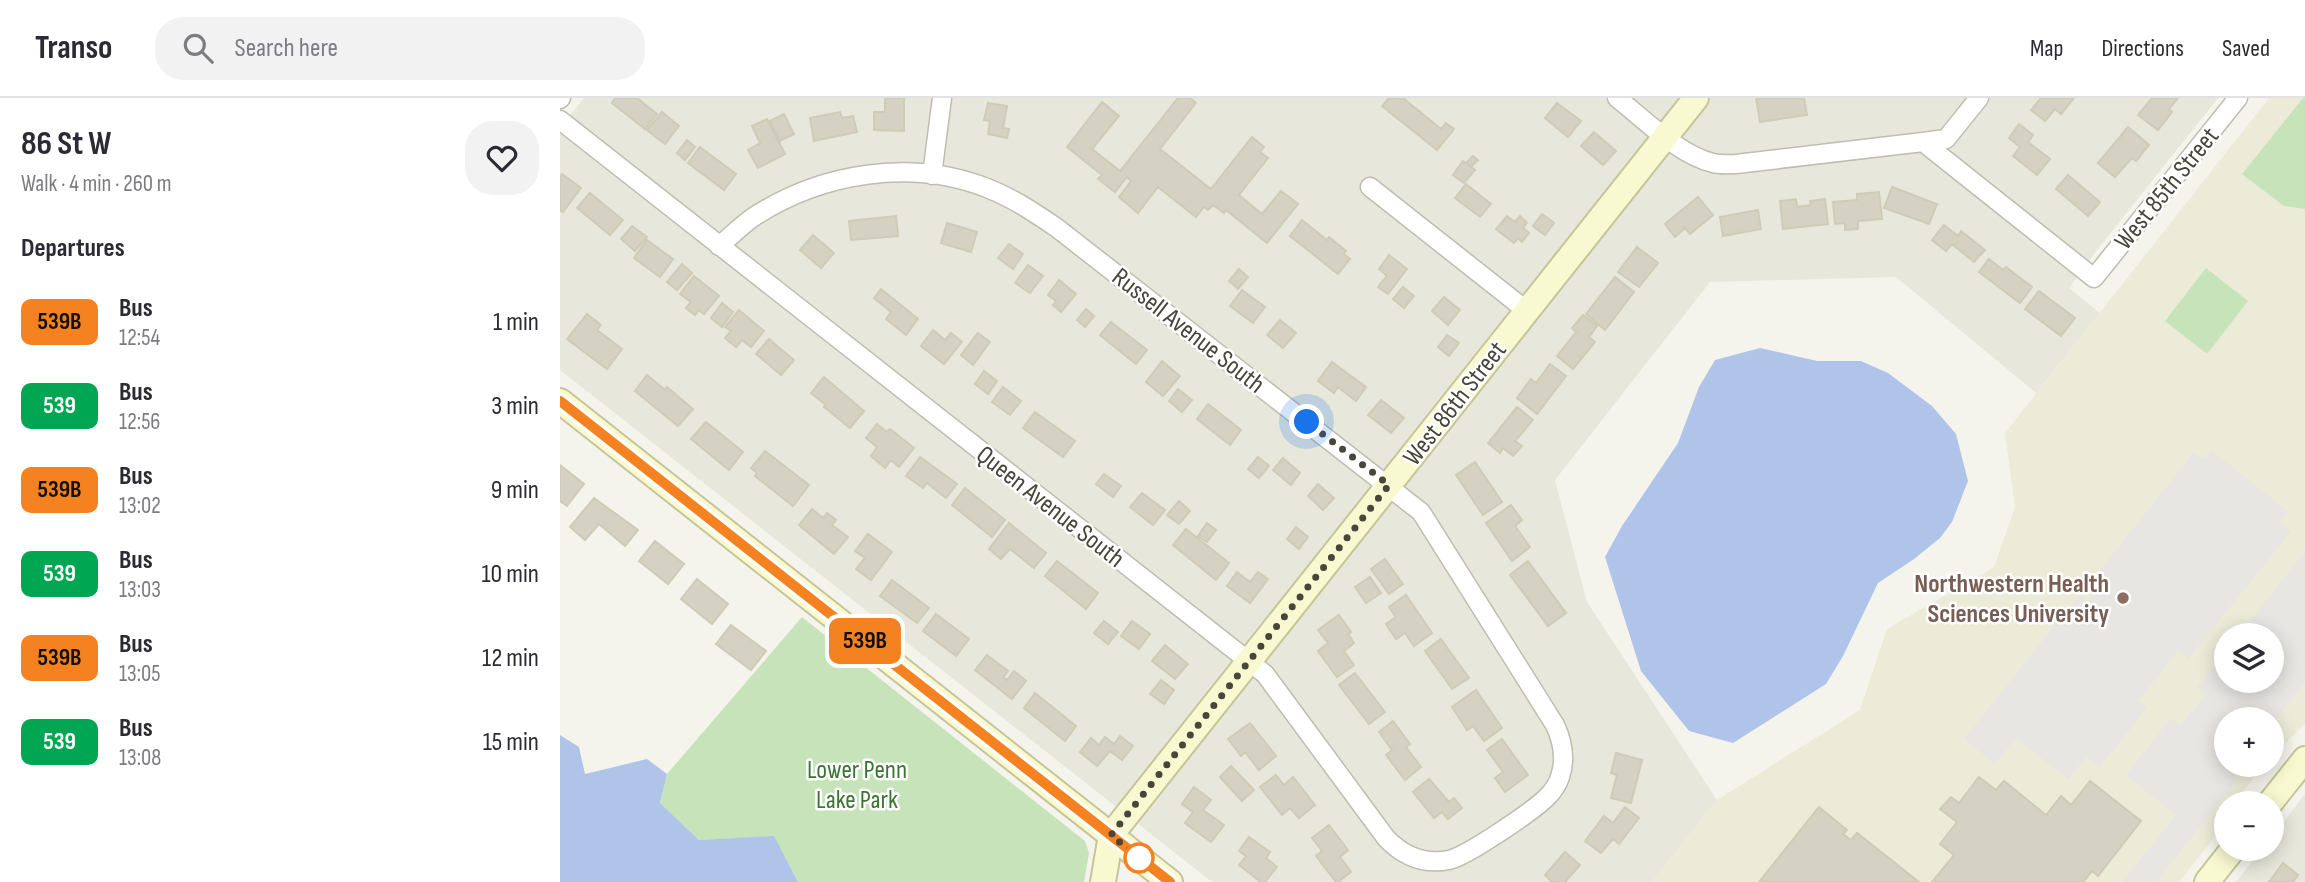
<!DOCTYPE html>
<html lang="en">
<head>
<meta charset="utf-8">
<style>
	body { margin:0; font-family:"Sofia Sans Condensed",sans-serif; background:#f2f2f3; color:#2b2b33; height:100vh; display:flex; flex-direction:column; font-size:26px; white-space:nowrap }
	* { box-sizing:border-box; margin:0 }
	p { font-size:23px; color:#7c7c81 }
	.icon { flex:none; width:38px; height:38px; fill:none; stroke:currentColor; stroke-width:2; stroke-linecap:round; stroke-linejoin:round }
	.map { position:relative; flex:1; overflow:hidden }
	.sheet { display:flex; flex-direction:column; background:#fff; width:560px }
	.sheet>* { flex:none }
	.badge { padding:0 14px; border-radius:10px; font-size:24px; line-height:46px }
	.fabs { position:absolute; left:1654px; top:525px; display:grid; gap:14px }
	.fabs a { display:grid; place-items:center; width:70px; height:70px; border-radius:50%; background:#fff; box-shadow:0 4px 18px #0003; font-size:35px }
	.you { position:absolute; width:35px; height:35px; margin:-18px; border:5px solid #fff; border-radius:50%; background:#1a73e8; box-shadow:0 0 0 10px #1a73e833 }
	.map>.badge { position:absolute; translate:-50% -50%; box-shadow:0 0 0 4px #fff }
	h2 { padding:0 21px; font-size:26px; line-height:63px }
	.round { display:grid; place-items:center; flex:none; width:74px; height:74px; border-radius:28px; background:#f2f2f3 }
	.overview { display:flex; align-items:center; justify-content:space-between; height:119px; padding:0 21px }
	h1 { font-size:33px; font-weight:700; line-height:52px }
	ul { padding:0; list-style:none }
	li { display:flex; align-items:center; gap:21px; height:84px; padding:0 21px }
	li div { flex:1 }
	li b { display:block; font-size:26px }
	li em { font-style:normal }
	li .badge { min-width:77px; font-weight:700; text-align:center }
	header { display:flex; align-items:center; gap:42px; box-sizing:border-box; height:98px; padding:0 35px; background:#fff; border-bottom:2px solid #e1e1e2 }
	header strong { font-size:33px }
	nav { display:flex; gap:38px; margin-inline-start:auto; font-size:24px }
	.search { width:490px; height:63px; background:#f2f2f3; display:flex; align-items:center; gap:18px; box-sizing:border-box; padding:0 24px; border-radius:28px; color:#7c7c81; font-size:26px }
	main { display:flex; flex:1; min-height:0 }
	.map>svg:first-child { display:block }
</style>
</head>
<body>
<header>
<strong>Transo</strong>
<div class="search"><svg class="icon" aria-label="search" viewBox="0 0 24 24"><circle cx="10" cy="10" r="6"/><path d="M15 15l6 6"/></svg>Search here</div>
<nav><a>Map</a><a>Directions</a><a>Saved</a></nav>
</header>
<main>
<section class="sheet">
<div class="overview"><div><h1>86 St W</h1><p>Walk · 4 min · 260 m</p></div><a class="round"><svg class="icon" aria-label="heart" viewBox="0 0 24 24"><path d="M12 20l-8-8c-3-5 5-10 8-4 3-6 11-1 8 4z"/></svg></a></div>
<h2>Departures</h2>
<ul>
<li><span class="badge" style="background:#f58220;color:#111">539B</span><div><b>Bus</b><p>12:54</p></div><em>1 min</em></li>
<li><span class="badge" style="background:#00a651;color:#fff">539</span><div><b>Bus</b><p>12:56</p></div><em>3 min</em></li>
<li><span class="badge" style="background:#f58220;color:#111">539B</span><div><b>Bus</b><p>13:02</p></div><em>9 min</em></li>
<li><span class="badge" style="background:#00a651;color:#fff">539</span><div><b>Bus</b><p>13:03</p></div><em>10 min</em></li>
<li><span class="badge" style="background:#f58220;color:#111">539B</span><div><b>Bus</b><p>13:05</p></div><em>12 min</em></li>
<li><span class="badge" style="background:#00a651;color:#fff">539</span><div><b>Bus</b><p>13:08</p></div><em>15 min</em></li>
</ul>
</section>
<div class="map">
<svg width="1745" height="784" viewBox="0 0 1745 784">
	<rect width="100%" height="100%" fill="#f4f4ec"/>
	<path fill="#e7e7db" d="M 24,0 L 1658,0 L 1537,152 L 1509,190 L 1540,215 L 1476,295 L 1336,179 L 1150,184 L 995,382 L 1027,504 L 1157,702 L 1092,784 L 652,784 L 0,272 L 0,30 Z
		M 1745,696 L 1745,784 L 1676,784 L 1702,751 L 1712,751 L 1712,739 Z"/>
	<path fill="#ebebd8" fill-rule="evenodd" d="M 1709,0 L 1745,0 L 1745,626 L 1712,658 L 1712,621 L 1666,621 L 1666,667 L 1704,667 L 1674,705 L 1666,705 L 1666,721 L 1661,731 L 1619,784 L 1092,784 L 1157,702 L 1300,612 L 1327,531 L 1434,469 L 1455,409 L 1445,335 ZM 1666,537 L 1712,537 L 1712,583 L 1666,583 Z"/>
	<path fill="#c6e3ba" d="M 1743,0 L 1745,0 L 1745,111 L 1724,108 L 1682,76 Z
		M 1646,170 L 1688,203 L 1647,256 L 1605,223 Z
		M 242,519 L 525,743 L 529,755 L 524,784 L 238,784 L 214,739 L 139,742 L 100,705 L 107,676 Z"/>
	<path fill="#e7e6e3" d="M 1651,352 L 1728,414 L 1720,424 L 1731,433 L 1628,561 L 1618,553 L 1579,602 L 1587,610 L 1539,670 L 1526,659 L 1508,681 L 1456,640 L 1435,666 L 1404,641 L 1519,497 L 1528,504 L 1540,490 L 1531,483 L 1634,354 L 1643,361 Z
		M 1745,454 L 1745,584 L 1712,626 L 1712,621 L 1666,621 L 1666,663 L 1662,668 L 1678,681 L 1596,784 L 1562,784 L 1616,717 L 1566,677 L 1611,620 L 1621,627 L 1646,597 L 1637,589 L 1666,553 L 1666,583 L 1712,583 L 1712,537 L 1679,537 Z"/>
	<path fill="#b0c4e9" d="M 1200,250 L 1257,263 L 1301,263 L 1328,275 L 1372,308 L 1396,336 L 1408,383 L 1392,424 L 1380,440 L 1354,461 L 1318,485 L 1283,558 L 1266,586 L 1173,645 L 1129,633 L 1081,573 L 1045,459 L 1062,428 L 1118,345 L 1139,289 L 1155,262 Z
		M 0,637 L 19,649 L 25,676 L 87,661 L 107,676 L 100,705 L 139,742 L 214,738 L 238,784 L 0,784 Z"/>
	<path fill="#d5d2c3" stroke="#cfcbb7" stroke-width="2" d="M 55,0 L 77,0 L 97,16 L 85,31 L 52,5 Z
		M 325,0 L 344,0 L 344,33 L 314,32 L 314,14 L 325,14 Z
		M 618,0 L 630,0 L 636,5 L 600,51 L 651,91 L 692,39 L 704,49 L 700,54 L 708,60 L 679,97 L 702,116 L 721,93 L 738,106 L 707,145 L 666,112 L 664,115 L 653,107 L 648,112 L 644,109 L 636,119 L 598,89 L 578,115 L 559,99 L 571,83 L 567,79 L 555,94 L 538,81 L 542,77 L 507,49 L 542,4 L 559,18 L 532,51 L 560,73 Z
		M 829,0 L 843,0 L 881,31 L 886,25 L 894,31 L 877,52 L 822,8 Z
		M 1196,0 L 1244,0 L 1247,17 L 1200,24 Z
		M 1481,0 L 1514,0 L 1501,16 L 1495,11 L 1485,23 L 1471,12 Z
		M 1592,0 L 1618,0 L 1609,11 L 1612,14 L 1598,32 L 1578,17 Z
		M 428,5 L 447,8 L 443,30 L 449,31 L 447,40 L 428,36 L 430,23 L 424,22 Z
		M 997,5 L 1021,23 L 1008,39 L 985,20 Z
		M 102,14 L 119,28 L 105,46 L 87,32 Z
		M 280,14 L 282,20 L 293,18 L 297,34 L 254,43 L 250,20 Z
		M 224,16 L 234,36 L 220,43 L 210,23 Z
		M 207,21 L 225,56 L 198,70 L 188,52 L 200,45 L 192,28 Z
		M 1459,26 L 1473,37 L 1468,44 L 1490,61 L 1477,77 L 1453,58 L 1460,49 L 1449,40 Z
		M 1568,29 L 1589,47 L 1576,63 L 1572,60 L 1555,79 L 1538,65 Z
		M 1034,34 L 1056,53 L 1043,67 L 1021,48 Z
		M 127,42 L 135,49 L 125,62 L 117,55 Z
		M 140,49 L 176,76 L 164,92 L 128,65 Z
		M 913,58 L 918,62 L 911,69 L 907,64 Z
		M 903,63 L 915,72 L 904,85 L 893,77 Z
		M 2,76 L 21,90 L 3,114 L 0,112 L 0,79 Z
		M 1508,77 L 1540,104 L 1528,118 L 1496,91 Z
		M 906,86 L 931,106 L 920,119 L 895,100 Z
		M 1332,89 L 1377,106 L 1369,126 L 1324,110 Z
		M 1319,94 L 1322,121 L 1298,123 L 1298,131 L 1285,132 L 1285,125 L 1275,126 L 1273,104 L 1297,102 L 1297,96 Z
		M 30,95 L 63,122 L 50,137 L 17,110 Z
		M 1138,99 L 1153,117 L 1130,136 L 1125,130 L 1115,139 L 1105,126 Z
		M 1236,101 L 1237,109 L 1251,107 L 1250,103 L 1265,101 L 1268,126 L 1223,131 L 1220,103 Z
		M 1198,112 L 1201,131 L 1163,138 L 1160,119 Z
		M 982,116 L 994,125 L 985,137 L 973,128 Z
		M 336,118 L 338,138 L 291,142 L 289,123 Z
		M 947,118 L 955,124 L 960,118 L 967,125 L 963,130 L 969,135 L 962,144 L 958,140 L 954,145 L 936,131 Z
		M 742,122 L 767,142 L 769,139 L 786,153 L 784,156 L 790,161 L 778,176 L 730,138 Z
		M 387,125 L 417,134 L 411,154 L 381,145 Z
		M 1384,127 L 1398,138 L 1401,133 L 1425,152 L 1414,164 L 1392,146 L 1386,153 L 1372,142 Z
		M 72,128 L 87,139 L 75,153 L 61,141 Z
		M 253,137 L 274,155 L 261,170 L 240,152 Z
		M 87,142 L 113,161 L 100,179 L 74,160 Z
		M 449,146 L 463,156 L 453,171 L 438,160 Z
		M 1077,149 L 1098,165 L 1079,189 L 1058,174 Z
		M 829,157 L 847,171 L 828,196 L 818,189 L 827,178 L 819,171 Z
		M 1429,161 L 1443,172 L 1446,169 L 1472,189 L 1460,205 L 1419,174 Z
		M 122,166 L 132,175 L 117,192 L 107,184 Z
		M 468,167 L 483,178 L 470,195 L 455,185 Z
		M 679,171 L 688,179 L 678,191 L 669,183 Z
		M 134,178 L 159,198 L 144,216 L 139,212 L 135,217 L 126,210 L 131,204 L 120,196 Z
		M 1055,179 L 1074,194 L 1045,232 L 1026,216 Z
		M 499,182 L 516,196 L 501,214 L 493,207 L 496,203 L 488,197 Z
		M 843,189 L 854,198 L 844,210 L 833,201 Z
		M 321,191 L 358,221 L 346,237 L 326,221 L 331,214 L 314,200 Z
		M 682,192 L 705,209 L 693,225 L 670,208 Z
		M 1479,193 L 1515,220 L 1501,238 L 1465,211 Z
		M 884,199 L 900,212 L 888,227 L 872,213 Z
		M 162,205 L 173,214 L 162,229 L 151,220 Z
		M 526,211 L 534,218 L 525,229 L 517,222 Z
		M 179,212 L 204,233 L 191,249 L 182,242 L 176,249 L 165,240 L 171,233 L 165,229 Z
		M 27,216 L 41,227 L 37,232 L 62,251 L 47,271 L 7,241 Z
		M 1023,217 L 1037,228 L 1029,239 L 1035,244 L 1013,271 L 997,258 L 1016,234 L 1012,230 Z
		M 720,222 L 736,235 L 723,250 L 707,237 Z
		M 551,224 L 587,252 L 576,266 L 540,237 Z
		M 373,232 L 385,242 L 391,235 L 402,244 L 384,266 L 361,248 Z
		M 418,235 L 430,244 L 413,267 L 401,257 Z
		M 887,237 L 899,245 L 889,258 L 878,249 Z
		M 209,241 L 234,262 L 221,277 L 196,256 Z
		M 602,263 L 620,278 L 603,298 L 586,284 Z
		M 772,264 L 806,289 L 796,303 L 778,289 L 774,295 L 758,283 Z
		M 990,266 L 1006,278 L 977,316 L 957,300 L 971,281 L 976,285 Z
		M 424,273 L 437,283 L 428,296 L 415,286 Z
		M 87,277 L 105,292 L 107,289 L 133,311 L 118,328 L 75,293 Z
		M 264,279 L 304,313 L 290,330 L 264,309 L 266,307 L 251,295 Z
		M 443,289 L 461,303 L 450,317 L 432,304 Z
		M 618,291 L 632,302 L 622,314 L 609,303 Z
		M 821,302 L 844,320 L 831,335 L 808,317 Z
		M 648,306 L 681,332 L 670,347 L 637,321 Z
		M 957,309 L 973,322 L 955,343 L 962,348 L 953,358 L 943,350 L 940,355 L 928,345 Z
		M 475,314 L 515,343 L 503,359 L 463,330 Z
		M 146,324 L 183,354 L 169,372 L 131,341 Z
		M 317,326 L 327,334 L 330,331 L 354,350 L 339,369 L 331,362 L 325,370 L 311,358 L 317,349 L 306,340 Z
		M 205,353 L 249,387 L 233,408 L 195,378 L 197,375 L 191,370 Z
		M 360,359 L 397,386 L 386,400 L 367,385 L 363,390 L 346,378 Z
		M 698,359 L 709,368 L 699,380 L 688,371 Z
		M 723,360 L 740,375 L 731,387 L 713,372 Z
		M 915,364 L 942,404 L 923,417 L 896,377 Z
		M 0,367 L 24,386 L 7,408 L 0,403 Z
		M 544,376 L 561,388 L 553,399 L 536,386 Z
		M 758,386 L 774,400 L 763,412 L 748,398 Z
		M 405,390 L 445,422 L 432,439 L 392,407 Z
		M 582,395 L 605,412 L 593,427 L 570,409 Z
		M 34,400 L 78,432 L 65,448 L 39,426 L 25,442 L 10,429 Z
		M 619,403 L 630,413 L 619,426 L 607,417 Z
		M 951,407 L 962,422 L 955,428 L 970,449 L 952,463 L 926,425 Z
		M 252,411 L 263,420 L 267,415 L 276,422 L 272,427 L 288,439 L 274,456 L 239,427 Z
		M 449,425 L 486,455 L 474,470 L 450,451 L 441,461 L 429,451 Z
		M 647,425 L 656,432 L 647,444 L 638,438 Z
		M 736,429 L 748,439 L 739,451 L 727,441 Z
		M 626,431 L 669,465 L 656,482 L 613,447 Z
		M 308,436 L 332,454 L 311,482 L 296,471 L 305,460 L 295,453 Z
		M 95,443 L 124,466 L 108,486 L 79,463 Z
		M 825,461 L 843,486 L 829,496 L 811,471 Z
		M 497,463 L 538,495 L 526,511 L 485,478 Z
		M 968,463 L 1006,515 L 988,528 L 950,477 Z
		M 677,474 L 690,484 L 698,474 L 708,481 L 690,505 L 667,488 Z
		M 810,479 L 821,495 L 806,505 L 795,489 Z
		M 137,481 L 168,506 L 152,526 L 121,501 Z
		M 332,482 L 369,510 L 357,525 L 320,498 Z
		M 846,497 L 872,535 L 854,548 L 845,535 L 836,541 L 826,526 L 836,519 L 829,509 Z
		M 376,516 L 409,541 L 396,558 L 363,533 Z
		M 779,517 L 791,534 L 788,536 L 794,545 L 784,553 L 794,567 L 777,579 L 758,553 L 768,545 L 758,532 Z
		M 544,523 L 558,534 L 548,546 L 534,535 Z
		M 572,523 L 590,536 L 579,551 L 561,538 Z
		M 171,527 L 206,553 L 191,572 L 156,546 Z
		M 881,541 L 909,580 L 892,591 L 865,553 Z
		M 605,547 L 628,566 L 615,581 L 592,563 Z
		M 427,557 L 448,573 L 443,579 L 447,582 L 454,573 L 466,583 L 452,601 L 415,572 Z
		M 795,575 L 825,614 L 809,626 L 779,587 Z
		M 601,582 L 614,592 L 604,606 L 590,596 Z
		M 916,592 L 942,630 L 924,643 L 913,628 L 907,632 L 892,609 Z
		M 475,595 L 516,628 L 505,643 L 464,610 Z
		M 833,623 L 850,646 L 846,649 L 861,669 L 845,682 L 826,657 L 832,652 L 819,634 Z
		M 690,625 L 716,658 L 699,672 L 685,654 L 681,658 L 668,641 Z
		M 560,638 L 573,648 L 562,662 L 550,653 L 537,668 L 520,654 L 531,640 L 539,647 L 545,639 L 554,646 Z
		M 942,641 L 968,677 L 945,694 L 935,680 L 943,674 L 927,652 Z
		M 1056,655 L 1082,662 L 1071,705 L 1051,700 L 1057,677 L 1051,675 Z
		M 671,668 L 694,692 L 682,703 L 660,679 Z
		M 716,677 L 724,687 L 733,679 L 755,707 L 739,720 L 730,710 L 722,717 L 700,689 Z
		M 1419,679 L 1436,692 L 1444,683 L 1486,717 L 1501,698 L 1511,707 L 1530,683 L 1581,723 L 1538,778 L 1532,773 L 1523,784 L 1372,784 L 1394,757 L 1380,746 L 1397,724 L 1380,711 L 1391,699 L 1399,705 Z
		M 869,681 L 889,704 L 894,700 L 902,710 L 888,721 L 882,714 L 874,720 L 853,694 Z
		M 634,689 L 651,702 L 643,712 L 664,727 L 651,744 L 625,725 L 633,714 L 622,706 Z
		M 1065,709 L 1079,720 L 1059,746 L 1053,741 L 1041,755 L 1025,743 L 1044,718 L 1053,725 Z
		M 1259,709 L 1287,732 L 1283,736 L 1291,742 L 1297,735 L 1359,784 L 1199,784 Z
		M 769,727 L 788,752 L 780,759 L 791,774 L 778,784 L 776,784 L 756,758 L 762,753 L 752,740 Z
		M 689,739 L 710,754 L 706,760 L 717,769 L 705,784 L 701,784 L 679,767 L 686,758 L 679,753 Z
		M 1005,754 L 1020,767 L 1005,784 L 992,784 L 985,777 Z
		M 1723,765 L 1738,777 L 1733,784 L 1709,784 Z"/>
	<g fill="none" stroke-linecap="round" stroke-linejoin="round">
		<g stroke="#bfbdaf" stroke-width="21">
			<path id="street" d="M 1057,0 C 1085,22 1119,57 1153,65 C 1161,67 1168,66 1176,66 L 1363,44 L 1534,180 L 1678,0
				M 0,1 L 1,0
				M 0,22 L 705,576 L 826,740 C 843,758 863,767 889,762 C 907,758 975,712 988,698 C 993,693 998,685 1000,679 C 1006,661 1003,644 995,627 L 861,414 L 497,130 C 475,115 453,100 427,90 C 350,60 260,75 192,120 C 181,128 170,139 159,148
				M 1363,44 L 1386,41 L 1419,0
				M 372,77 L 382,0
				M 810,89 L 967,213"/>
		</g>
		<g stroke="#c6c59a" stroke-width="28">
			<path id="secondary" d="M 0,303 L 610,784
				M 1710,705 L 1745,661
				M 543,784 L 551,737 L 1136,0
				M 1647,784 L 1673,751"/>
		</g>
		<use href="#street" stroke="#fff" stroke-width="18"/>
		<use href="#secondary" stroke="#f9f9d1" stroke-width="24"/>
	</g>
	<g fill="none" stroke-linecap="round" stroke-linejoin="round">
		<g stroke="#fff" stroke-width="16">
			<path id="line" d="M 0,303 L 610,784"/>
		</g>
		<use href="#line" stroke="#f58220" stroke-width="10"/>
		<path stroke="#48463a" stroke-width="7" stroke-dasharray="0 12.6" d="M 579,760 L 551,737 L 829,387 L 747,324"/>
	</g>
	<circle fill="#8d6e63" stroke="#fff" stroke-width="2.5" cx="1563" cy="500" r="7"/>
	<circle fill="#fff" stroke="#f58220" stroke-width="3.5" cx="579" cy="760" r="14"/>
	<g text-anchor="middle" stroke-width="5" stroke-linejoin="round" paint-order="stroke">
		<g font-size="26" fill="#48463a" stroke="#fff">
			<text transform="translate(1606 90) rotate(-51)" y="9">West 85th Street</text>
			<text transform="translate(629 232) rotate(38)" y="9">Russell Avenue South</text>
			<text transform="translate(894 305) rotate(-52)" y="9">West 86th Street</text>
			<text transform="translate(491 408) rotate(38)" y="9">Queen Avenue South</text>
		</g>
		<g font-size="26" font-weight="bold" fill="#785e54" stroke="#fff" text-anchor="end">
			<text x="1549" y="494">Northwestern Health<tspan x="1549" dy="30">Sciences University</tspan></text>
		</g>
		<g font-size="26" fill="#3c7433" stroke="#fff">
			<text x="297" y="680">Lower Penn<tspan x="297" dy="30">Lake Park</tspan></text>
		</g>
	</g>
</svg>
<div class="fabs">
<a><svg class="icon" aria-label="layers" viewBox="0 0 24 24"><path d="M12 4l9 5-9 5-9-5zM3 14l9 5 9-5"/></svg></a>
<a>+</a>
<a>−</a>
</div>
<div class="you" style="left:747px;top:324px"></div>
<b class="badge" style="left:305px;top:543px;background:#f58220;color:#111">539B</b>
</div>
</main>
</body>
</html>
